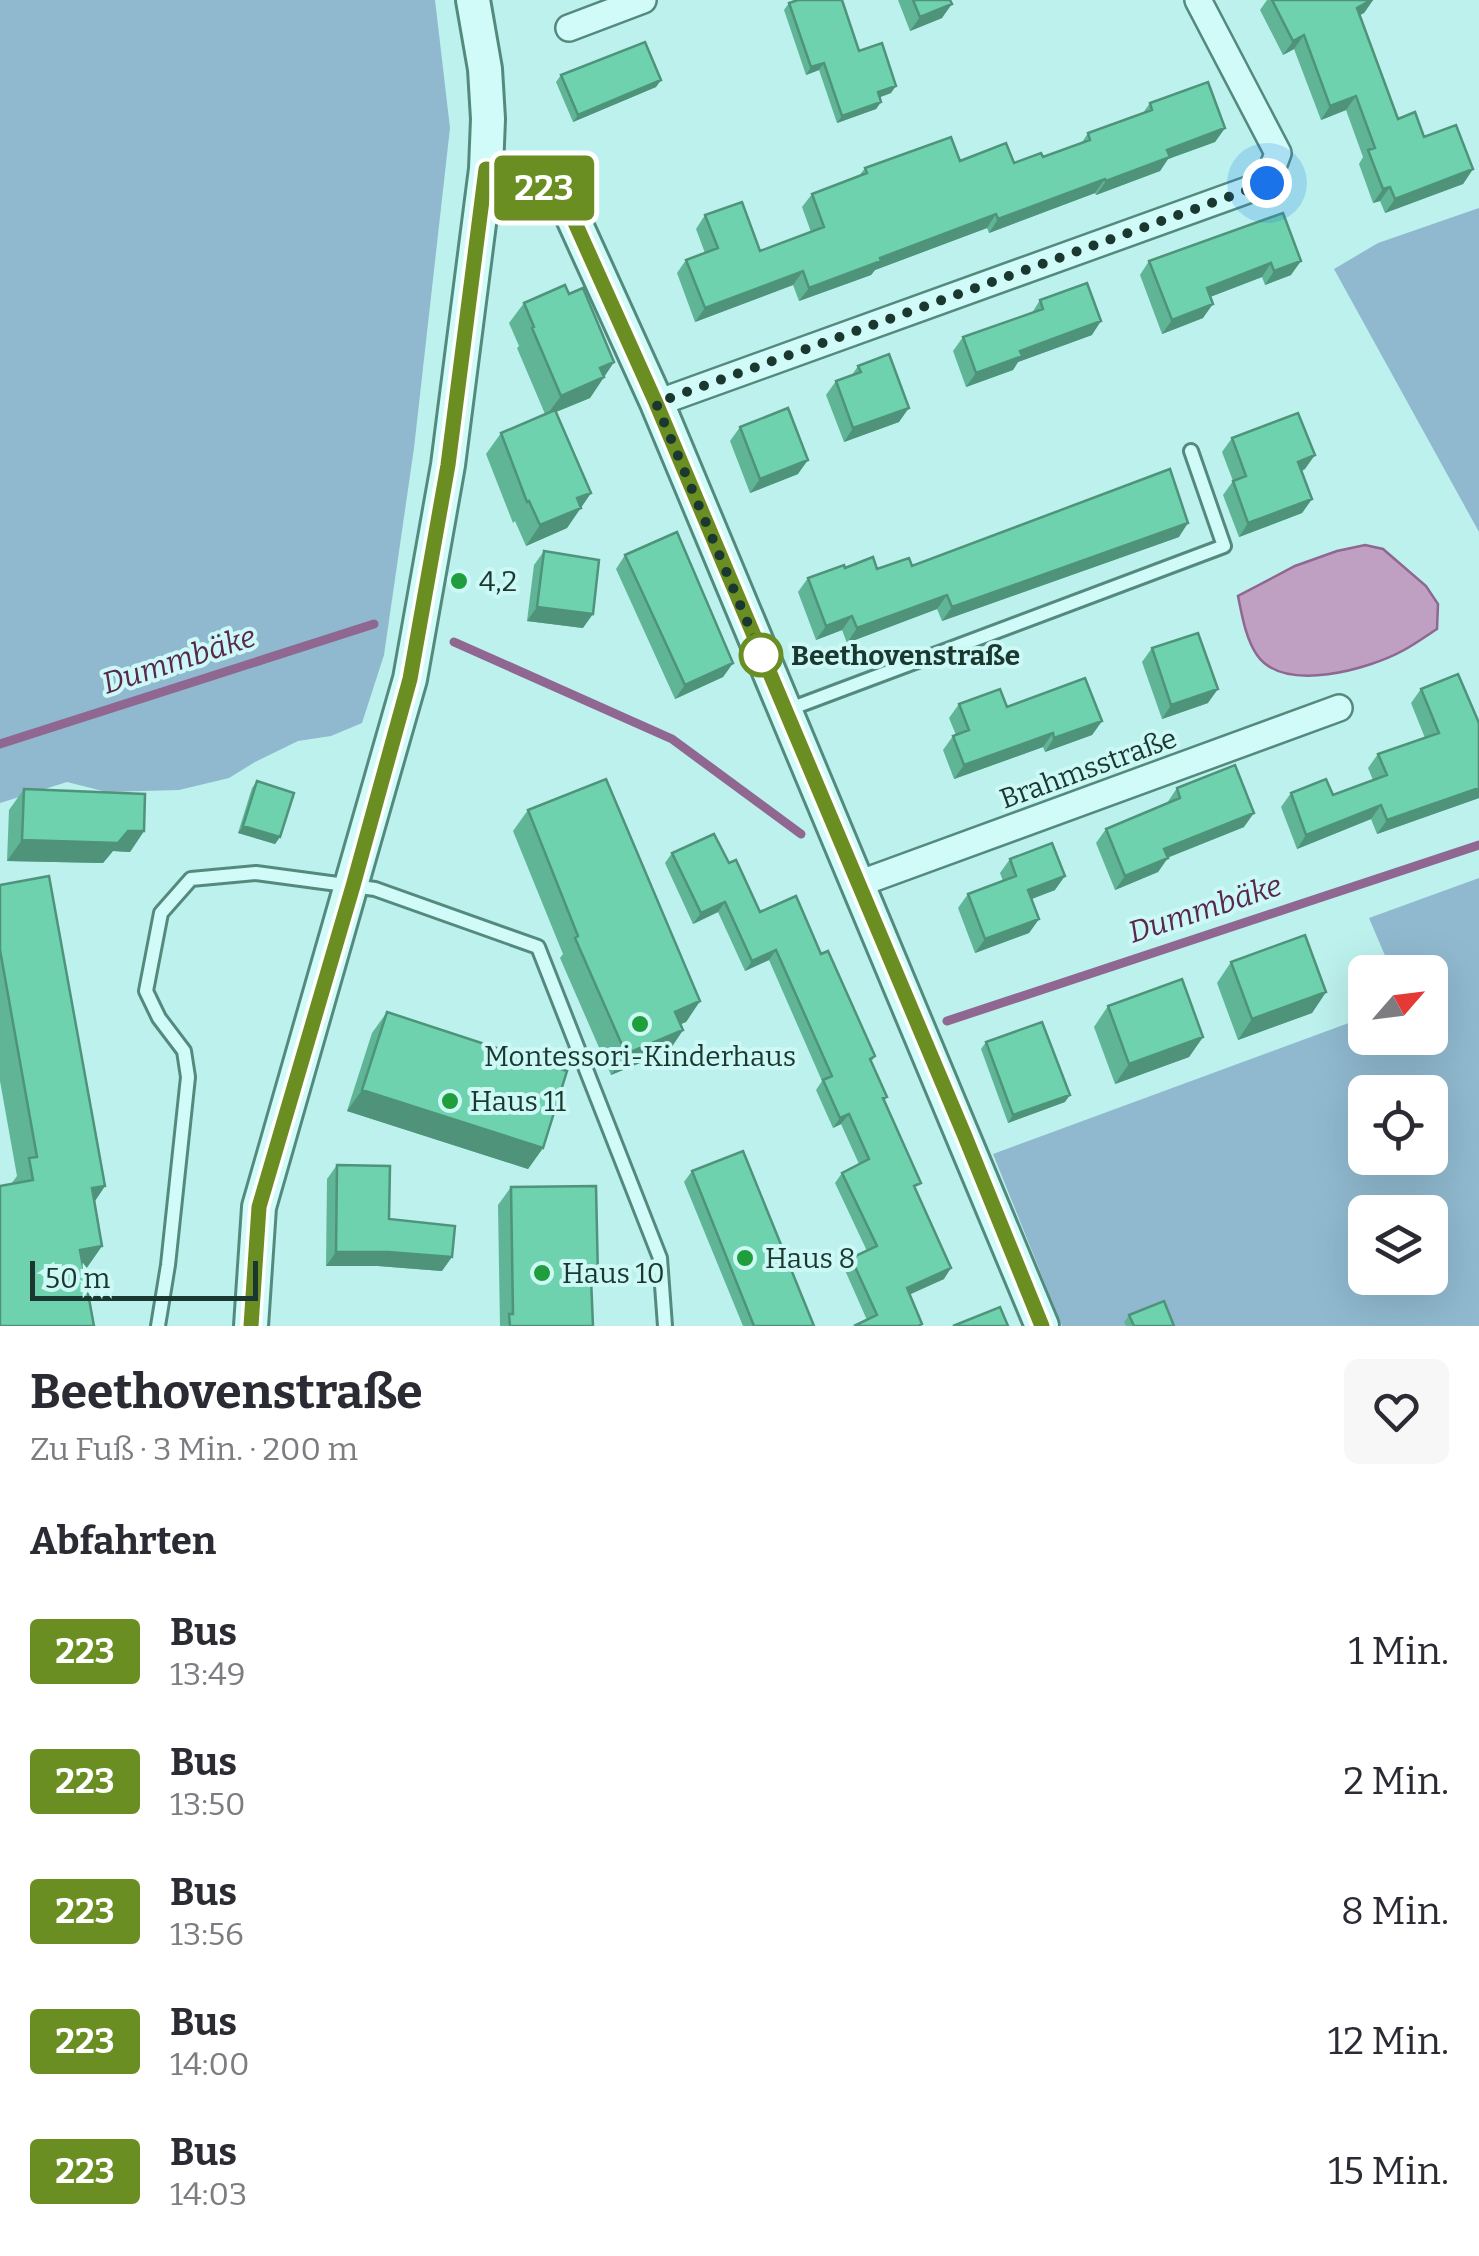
<!DOCTYPE html>
<html lang="de">
<head>
<meta charset="utf-8">
<style>
	body { margin:0; font-family:Bitter,serif; background:#f7f7f7; color:#2b2b33; height:100vh; display:flex; flex-direction:column; font-size:38px; white-space:nowrap }
	* { box-sizing:border-box; margin:0 }
	p { font-size:32px; color:#7c7c81 }
	.icon { flex:none; width:55px; height:55px; fill:none; stroke:currentColor; stroke-width:2; stroke-linecap:round; stroke-linejoin:round }
	.map { position:relative; height:1326px; overflow:hidden }
	.sheet { display:flex; flex-direction:column; background:#fff; flex:1 }
	.sheet>* { flex:none }
	.badge { padding:0 20px; border-radius:8px; font-size:35px; line-height:65px }
	.needle { width:65px; rotate:62deg }
	.buttons { position:absolute; left:1348px; top:955px; display:grid; gap:20px }
	.buttons a { display:grid; place-items:center; width:100px; height:100px; border-radius:15px; background:#fff; box-shadow:0 10px 40px #0002; font-size:50px }
	.scale { position:absolute; left:30px; bottom:25px; width:228px; box-sizing:border-box; padding-left:10px; border:5px solid #1a382f; border-top:0; font-size:28px; line-height:35px; white-space:nowrap; color:#1a382f; -webkit-text-stroke:8px #ccf8f5; paint-order:stroke }
	.you { position:absolute; width:50px; height:50px; margin:-25px; border:8px solid #fff; border-radius:50%; background:#1a73e8; box-shadow:0 0 0 15px #1a73e833 }
	.map>.badge { position:absolute; translate:-50% -50%; box-shadow:0 0 0 5px #fff }
	h2 { padding:0 30px; font-size:38px; line-height:90px }
	.round { display:grid; place-items:center; flex:none; width:105px; height:105px; border-radius:15px; background:#f7f7f7 }
	.head { display:flex; align-items:center; justify-content:space-between; height:170px; padding:0 30px }
	h1 { font-size:48px; font-weight:700; line-height:75px }
	ul { padding:0; list-style:none }
	li { display:flex; align-items:center; gap:30px; height:130px; padding:0 30px }
	li div { flex:1 }
	li b { display:block; font-size:38px }
	li em { font-style:normal }
	li .badge { min-width:110px; font-weight:700; text-align:center }
	.map>svg:first-child { display:block }
</style>
</head>
<body>
<div class="map">
<svg width="1479" height="1326" viewBox="0 0 1479 1326">
	<rect width="100%" height="100%" fill="#bcf1ed"/>
	<path fill="#90b9cf" fill-rule="evenodd" d="M 0,0 L 435,0 L 450,128 L 414,448 L 384,655 L 362,723 L 331,736 L 298,741 L 255,762 L 229,778 L 179,790 L 107,792 L 67,782 L 0,803 Z
		M 1479,208 L 1479,532 L 1334,269 L 1378,243 Z
		M 1479,878 L 1479,1326 L 1062,1326 L 993,1154 L 1365,1017 L 1365,1038 L 1430,1038 L 1430,972 L 1392,972 L 1369,918 ZM 1365,1092 L 1430,1092 L 1430,1158 L 1365,1158 ZM 1365,1212 L 1430,1212 L 1430,1278 L 1365,1278 Z"/>
	<path fill="#bfa0c2" stroke="#8f6790" stroke-width="2.5" d="M 1365,545 L 1383,549 L 1426,586 L 1438,604 L 1437,629 C 1426,636 1415,644 1404,650 C 1370,669 1284,694 1257,655 C 1246,639 1242,616 1238,596 L 1295,566 L 1337,551 Z"/>
	<g fill="none" stroke-linecap="round" stroke-linejoin="round">
		<path stroke="#8f6790" stroke-width="9" d="M 454,642 L 672,739 L 801,834
			M 0,744 L 374,624
			M 947,1021 L 1479,845"/>
		<g stroke="#548a7d" stroke-width="18">
			<path id="service" d="M 787,710 L 1224,546 L 1191,451
				M 158,1326 L 168,1265 L 188,1077 L 184,1051 L 159,1018 L 146,991 L 161,913 L 191,879 L 256,873 L 375,889 L 538,947 L 660,1258 L 665,1326"/>
		</g>
		<g stroke="#548a7d" stroke-width="30">
			<path id="minor" d="M 569,28 L 643,0
				M 657,403 L 1267,183 L 1278,153 L 1198,0
				M 858,884 L 1339,708"/>
		</g>
		<g stroke="#548a7d" stroke-width="38">
			<path id="tertiary" d="M 486,169 C 522,173 551,185 572,216 L 657,403 L 1042,1326
				M 251,1326 L 259,1207 L 410,679 L 448,465 L 486,169 L 488,119 L 485,69 L 473,0"/>
		</g>
		<use href="#service" stroke="#d0fbf8" stroke-width="12"/>
		<use href="#minor" stroke="#d0fbf8" stroke-width="25"/>
		<use href="#tertiary" stroke="#d0fbf8" stroke-width="32"/>
	</g>
	<path fill="#5fb596" d="M 898,0 L 950,0 L 942,18 L 910,31 Z
		M 1267,0 L 1373,0 L 1364,13 L 1359,15 L 1398,119 L 1473,169 L 1463,184 L 1385,213 L 1380,201 L 1373,203 L 1359,164 L 1363,157 L 1346,110 L 1321,120 L 1294,49 L 1283,55 L 1260,10 Z
		M 789,3 L 859,51 L 891,93 L 879,97 L 881,102 L 876,109 L 837,123 L 819,70 L 806,75 L 784,10 Z
		M 561,75 L 661,80 L 656,87 L 573,122 L 556,82 Z
		M 1150,103 L 1225,128 L 1215,142 L 1168,159 L 1160,171 L 1096,195 L 1095,193 L 989,233 L 987,228 L 875,270 L 871,275 L 799,301 L 793,285 L 695,322 L 677,273 L 686,260 L 705,253 L 696,229 L 705,215 L 760,251 L 811,232 L 802,207 L 812,194 L 859,176 L 865,168 L 960,161 L 1014,163 L 1043,157 L 1081,144 L 1088,133 L 1143,113 Z
		M 1283,213 L 1291,275 L 1265,285 L 1262,277 L 1210,297 L 1203,318 L 1162,334 L 1140,275 L 1149,261 Z
		M 569,294 L 614,362 L 590,398 L 556,412 L 591,493 L 567,528 L 526,546 L 515,521 L 513,523 L 486,454 L 501,433 L 545,414 L 517,348 L 519,346 L 509,323 L 524,303 Z
		M 1040,300 L 1092,335 L 1018,362 L 1013,370 L 966,387 L 953,351 L 963,337 L 1032,313 Z
		M 858,366 L 899,422 L 844,442 L 826,395 L 836,381 L 852,375 Z
		M 740,427 L 798,474 L 750,493 L 730,441 Z
		M 1232,438 L 1305,469 L 1302,471 L 1312,499 L 1302,513 L 1239,537 L 1223,495 L 1233,481 L 1222,452 Z
		M 1179,537 L 942,621 L 937,609 L 847,643 L 842,630 L 816,640 L 798,592 L 808,578 L 845,568 L 877,569 Z
		M 544,551 L 583,628 L 527,621 L 534,565 Z
		M 625,555 L 733,663 L 723,677 L 675,699 L 616,569 Z
		M 1152,648 L 1208,703 L 1162,719 L 1142,662 Z
		M 1421,689 L 1479,723 L 1479,798 L 1377,834 L 1371,819 L 1297,849 L 1281,807 L 1291,793 L 1333,795 L 1373,780 L 1368,768 L 1378,754 L 1425,738 L 1411,703 Z
		M 959,704 L 1007,707 L 1102,721 L 1092,735 L 1045,752 L 1043,747 L 954,779 L 943,750 L 953,736 L 956,735 L 949,718 Z
		M 257,781 L 280,837 L 275,844 L 238,833 L 252,788 Z
		M 1177,788 L 1244,827 L 1167,858 L 1158,872 L 1115,890 L 1096,843 L 1106,829 L 1167,803 Z
		M 24,789 L 144,831 L 130,852 L 113,851 L 103,863 L 7,861 L 9,810 Z
		M 528,810 L 700,1001 L 686,1022 L 681,1024 L 683,1030 L 669,1051 L 611,1075 L 560,958 L 563,954 L 513,831 Z
		M 672,853 L 729,863 L 760,912 L 821,954 L 875,1056 L 871,1062 L 887,1097 L 884,1101 L 916,1190 L 944,1279 L 909,1294 L 922,1324 L 867,1320 L 844,1268 L 851,1258 L 867,1251 L 835,1183 L 842,1173 L 859,1164 L 841,1124 L 833,1128 L 816,1090 L 822,1081 L 769,960 L 745,971 L 718,912 L 693,924 L 665,863 Z
		M 1010,859 L 1055,890 L 1032,899 L 1039,919 L 1029,933 L 975,953 L 958,908 L 968,894 L 1003,881 L 1000,873 Z
		M 0,885 L 105,1186 L 94,1202 L 102,1246 L 84,1272 L 11,1184 L 17,1176 L 0,1081 Z
		M 1231,962 L 1326,992 L 1312,1013 L 1238,1040 L 1217,983 Z
		M 1108,1006 L 1203,1037 L 1189,1057 L 1115,1084 L 1094,1027 Z
		M 387,1012 L 543,1148 L 528,1169 L 347,1111 L 372,1033 Z
		M 986,1042 L 1065,1102 L 1008,1123 L 981,1049 Z
		M 337,1165 L 389,1219 L 442,1271 L 378,1266 L 326,1266 L 327,1179 Z
		M 692,1171 L 814,1326 L 743,1326 L 684,1182 Z
		M 511,1187 L 598,1278 L 591,1288 L 593,1326 L 500,1326 L 498,1205 Z
		M 1129,1315 L 1174,1326 L 1126,1326 L 1124,1322 Z"/>
	<path fill="#4e937a" d="M 1371,0 L 1373,0 L 1364,13 L 1347,22 L 1357,8 Z
		M 952,4 L 942,18 L 910,31 L 920,17 Z
		M 1304,35 L 1294,49 L 1283,55 L 1293,41 Z
		M 824,63 L 819,70 L 806,75 L 811,67 Z
		M 661,80 L 656,87 L 573,122 L 578,115 Z
		M 896,86 L 891,93 L 873,100 L 878,92 Z
		M 1356,96 L 1346,110 L 1321,120 L 1330,106 Z
		M 881,102 L 876,109 L 837,123 L 842,116 Z
		M 1225,128 L 1215,142 L 1168,159 L 1160,171 L 1096,195 L 1106,181 L 1167,150 Z
		M 1473,169 L 1463,184 L 1385,213 L 1395,199 Z
		M 1105,179 L 1095,193 L 989,233 L 998,219 Z
		M 1390,187 L 1380,201 L 1373,203 L 1383,189 Z
		M 996,214 L 987,228 L 875,270 L 871,275 L 799,301 L 809,288 L 880,258 Z
		M 1301,261 L 1291,275 L 1265,285 L 1274,271 Z
		M 1271,263 L 1262,277 L 1197,302 L 1207,288 Z
		M 803,271 L 793,285 L 695,322 L 705,308 Z
		M 1213,304 L 1203,318 L 1162,334 L 1172,320 Z
		M 1101,321 L 1092,335 L 1018,362 L 1013,370 L 966,387 L 976,373 L 1020,351 Z
		M 614,362 L 590,398 L 546,416 L 561,396 L 600,368 Z
		M 909,408 L 899,422 L 844,442 L 853,428 Z
		M 1315,455 L 1305,469 L 1288,476 L 1298,462 Z
		M 808,460 L 798,474 L 750,493 L 760,479 Z
		M 591,493 L 567,528 L 526,546 L 540,525 L 577,498 Z
		M 1312,499 L 1302,513 L 1239,537 L 1248,523 Z
		M 1188,523 L 1179,537 L 942,621 L 952,607 Z
		M 947,595 L 937,609 L 847,643 L 857,628 Z
		M 537,607 L 593,614 L 583,628 L 527,621 Z
		M 852,616 L 842,630 L 816,640 L 826,626 Z
		M 733,663 L 723,677 L 675,699 L 685,685 Z
		M 1218,689 L 1208,703 L 1162,719 L 1171,705 Z
		M 1102,721 L 1092,735 L 1045,752 L 1054,738 Z
		M 1053,733 L 1043,747 L 954,779 L 964,765 Z
		M 1479,788 L 1479,798 L 1377,834 L 1387,820 Z
		M 1381,805 L 1371,819 L 1297,849 L 1306,835 Z
		M 1254,813 L 1244,827 L 1154,863 L 1164,849 Z
		M 243,826 L 280,837 L 275,844 L 238,833 Z
		M 128,831 L 144,831 L 130,852 L 113,851 L 103,863 L 7,861 L 22,840 Z
		M 1168,858 L 1158,872 L 1115,890 L 1125,876 Z
		M 1065,876 L 1055,890 L 1018,904 L 1028,890 Z
		M 725,902 L 718,912 L 693,924 L 701,913 Z
		M 1039,919 L 1029,933 L 975,953 L 985,939 Z
		M 776,950 L 769,960 L 745,971 L 752,961 Z
		M 1326,992 L 1312,1013 L 1238,1040 L 1252,1019 Z
		M 700,1001 L 686,1022 L 661,1032 L 675,1012 Z
		M 683,1030 L 669,1051 L 611,1075 L 626,1054 Z
		M 1203,1037 L 1189,1057 L 1115,1084 L 1129,1064 Z
		M 362,1090 L 543,1148 L 528,1169 L 347,1111 Z
		M 1070,1095 L 1065,1102 L 1008,1123 L 1013,1115 Z
		M 849,1114 L 841,1124 L 833,1128 L 840,1118 Z
		M 105,1186 L 87,1213 L 92,1188 Z
		M 102,1246 L 83,1273 L 80,1250 Z
		M 336,1252 L 388,1252 L 452,1257 L 442,1271 L 378,1266 L 326,1266 Z
		M 951,1268 L 944,1279 L 900,1299 L 907,1288 Z"/>
	<path fill="#6fd2af" stroke="#4e937a" stroke-width="2.5" d="M 798,0 L 842,0 L 859,51 L 882,43 L 896,86 L 878,92 L 881,102 L 842,116 L 824,63 L 811,67 L 789,3 Z
		M 913,0 L 950,0 L 952,4 L 920,17 Z
		M 1272,0 L 1371,0 L 1357,8 L 1398,119 L 1415,112 L 1424,137 L 1456,125 L 1473,169 L 1395,199 L 1390,187 L 1383,189 L 1368,150 L 1375,148 L 1356,96 L 1330,106 L 1304,35 L 1293,41 Z
		M 645,42 L 661,80 L 578,115 L 561,75 Z
		M 1208,82 L 1225,128 L 1167,150 L 1170,157 L 1106,181 L 1105,179 L 998,219 L 996,214 L 880,258 L 881,261 L 809,288 L 803,271 L 705,308 L 686,260 L 718,248 L 705,215 L 742,202 L 760,251 L 824,227 L 812,194 L 867,173 L 865,168 L 951,137 L 960,161 L 1006,143 L 1014,163 L 1041,153 L 1043,157 L 1090,140 L 1088,133 L 1152,110 L 1150,103 Z
		M 1283,213 L 1301,261 L 1274,271 L 1271,263 L 1207,288 L 1213,304 L 1172,320 L 1149,261 Z
		M 1087,283 L 1101,321 L 1020,351 L 1022,356 L 976,373 L 963,337 L 1043,309 L 1040,300 Z
		M 565,285 L 569,294 L 583,288 L 614,362 L 600,368 L 604,377 L 561,396 L 532,328 L 534,327 L 524,303 Z
		M 889,354 L 909,408 L 853,428 L 836,381 L 861,372 L 858,366 Z
		M 788,408 L 808,460 L 760,479 L 740,427 Z
		M 555,410 L 591,493 L 577,498 L 581,508 L 540,525 L 529,501 L 527,502 L 501,433 Z
		M 1298,413 L 1315,455 L 1298,462 L 1312,499 L 1248,523 L 1233,481 L 1246,476 L 1232,438 Z
		M 1170,469 L 1188,523 L 952,607 L 947,595 L 857,628 L 852,616 L 826,626 L 808,578 L 844,565 L 845,568 L 873,557 L 877,569 L 909,558 L 912,566 Z
		M 677,532 L 733,663 L 685,685 L 625,555 Z
		M 544,551 L 599,560 L 593,614 L 537,607 Z
		M 1198,633 L 1218,689 L 1171,705 L 1152,648 Z
		M 1458,674 L 1479,723 L 1479,788 L 1387,820 L 1381,805 L 1306,835 L 1291,793 L 1326,779 L 1333,795 L 1387,775 L 1378,754 L 1439,733 L 1421,689 Z
		M 1085,678 L 1102,721 L 1054,738 L 1053,733 L 964,765 L 953,736 L 969,730 L 959,704 L 1000,689 L 1007,707 Z
		M 1235,765 L 1254,813 L 1164,849 L 1168,858 L 1125,876 L 1106,829 L 1180,798 L 1177,788 Z
		M 606,779 L 700,1001 L 675,1012 L 683,1030 L 626,1054 L 575,938 L 578,936 L 528,810 Z
		M 257,781 L 294,793 L 280,837 L 243,826 Z
		M 24,789 L 145,794 L 144,831 L 128,831 L 118,843 L 22,840 Z
		M 714,834 L 729,863 L 736,860 L 760,912 L 796,896 L 821,954 L 828,951 L 875,1056 L 870,1059 L 887,1097 L 883,1098 L 921,1183 L 914,1186 L 951,1268 L 907,1288 L 922,1324 L 918,1326 L 854,1326 L 877,1315 L 851,1258 L 877,1246 L 842,1173 L 869,1159 L 849,1114 L 840,1118 L 823,1080 L 832,1076 L 776,950 L 752,961 L 725,902 L 701,913 L 672,853 Z
		M 1052,843 L 1065,876 L 1028,890 L 1039,919 L 985,939 L 968,894 L 1016,876 L 1010,859 Z
		M 49,876 L 105,1186 L 92,1188 L 102,1246 L 80,1250 L 94,1326 L 0,1326 L 0,1186 L 33,1180 L 29,1158 L 37,1157 L 0,950 L 0,885 Z
		M 1305,935 L 1326,992 L 1252,1019 L 1231,962 Z
		M 1182,979 L 1203,1037 L 1129,1064 L 1108,1006 Z
		M 387,1012 L 567,1071 L 543,1148 L 362,1090 Z
		M 1042,1022 L 1070,1095 L 1013,1115 L 986,1042 Z
		M 743,1151 L 814,1326 L 754,1326 L 692,1171 Z
		M 337,1165 L 390,1166 L 389,1219 L 455,1226 L 452,1257 L 388,1252 L 336,1252 Z
		M 596,1186 L 598,1278 L 591,1278 L 593,1326 L 510,1326 L 509,1314 L 513,1314 L 511,1187 Z
		M 1164,1301 L 1174,1326 L 1134,1326 L 1129,1315 Z
		M 1000,1307 L 1008,1326 L 953,1326 Z"/>
	<g fill="none" stroke-linecap="round" stroke-linejoin="round">
		<g stroke="#fff" stroke-width="22">
			<path id="line" d="M 251,1326 L 259,1207 L 353,886 L 410,679 L 448,465 L 486,169 C 522,173 551,185 572,216 L 656,403 L 964,1134 L 1042,1326"/>
		</g>
		<use href="#line" stroke="#6b8e23" stroke-width="15"/>
		<path stroke="#1a382f" stroke-width="10" stroke-dasharray="0 18" d="M 761,655 L 656,403 L 1267,183"/>
	</g>
	<g fill="#209d3c" stroke="#ccf8f5" stroke-width="4">
		<circle cx="459" cy="581" r="10"/>
		<circle cx="640" cy="1024" r="10"/>
		<circle cx="450" cy="1101" r="10"/>
		<circle cx="745" cy="1258" r="10"/>
		<circle cx="542" cy="1273" r="10"/>
	</g>
	<circle fill="#fff" stroke="#6b8e23" stroke-width="5" cx="761" cy="655" r="20"/>
	<g text-anchor="middle" stroke-width="8" stroke-linejoin="round" paint-order="stroke">
		<g font-size="28" fill="#1a382f" stroke="#ccf8f5" text-anchor="start">
			<text x="479" y="591">4,2</text>
			<text x="640" y="1066" text-anchor="middle">Montessori-Kinderhaus</text>
			<text x="470" y="1111">Haus 11</text>
			<text x="765" y="1268">Haus 8</text>
			<text x="562" y="1283">Haus 10</text>
		</g>
		<g font-size="28" font-weight="bold" fill="#1a382f" stroke="#ccf8f5" text-anchor="start">
			<text x="791" y="665">Beethovenstraße</text>
		</g>
		<g font-size="28" fill="#1a382f" stroke="#ccf8f5">
			<text transform="translate(1088 768) rotate(-20)" y="10">Brahmsstraße</text>
		</g>
		<g font-size="30" font-style="italic" fill="#592851" stroke="#ccf8f5">
			<text transform="translate(179 660) rotate(-18)" y="10">Dummbäke</text>
			<text transform="translate(1205 909) rotate(-18)" y="10">Dummbäke</text>
		</g>
	</g>
</svg>
<div class="buttons">
<a><svg class="needle" viewBox="-14 -14 28 28"><path d="M0-13l5 13h-10z" fill="#e53935"/><path d="M0 13l5-13h-10z" fill="#7c7c81"/></svg></a>
<a><svg class="icon" aria-label="locate" viewBox="0 0 24 24"><circle cx="12" cy="12" r="6"/><path d="M12 2v4M12 18v4M2 12h4M18 12h4"/></svg></a>
<a><svg class="icon" aria-label="layers" viewBox="0 0 24 24"><path d="M12 4l9 5-9 5-9-5zM3 14l9 5 9-5"/></svg></a>
</div>
<div class="scale">50 m</div>
<div class="you" style="left:1267px;top:183px"></div>
<b class="badge" style="left:544px;top:188px;background:#6b8e23;color:#fff">223</b>
</div>
<section class="sheet">
<div class="head"><div><h1>Beethovenstraße</h1><p>Zu Fuß · 3 Min. · 200 m</p></div><a class="round"><svg class="icon" aria-label="heart" viewBox="0 0 24 24"><path d="M12 20l-8-8c-3-5 5-10 8-4 3-6 11-1 8 4z"/></svg></a></div>
<h2>Abfahrten</h2>
<ul>
<li><span class="badge" style="background:#6b8e23;color:#fff">223</span><div><b>Bus</b><p>13:49</p></div><em>1 Min.</em></li>
<li><span class="badge" style="background:#6b8e23;color:#fff">223</span><div><b>Bus</b><p>13:50</p></div><em>2 Min.</em></li>
<li><span class="badge" style="background:#6b8e23;color:#fff">223</span><div><b>Bus</b><p>13:56</p></div><em>8 Min.</em></li>
<li><span class="badge" style="background:#6b8e23;color:#fff">223</span><div><b>Bus</b><p>14:00</p></div><em>12 Min.</em></li>
<li><span class="badge" style="background:#6b8e23;color:#fff">223</span><div><b>Bus</b><p>14:03</p></div><em>15 Min.</em></li>
</ul>
</section>
</body>
</html>
